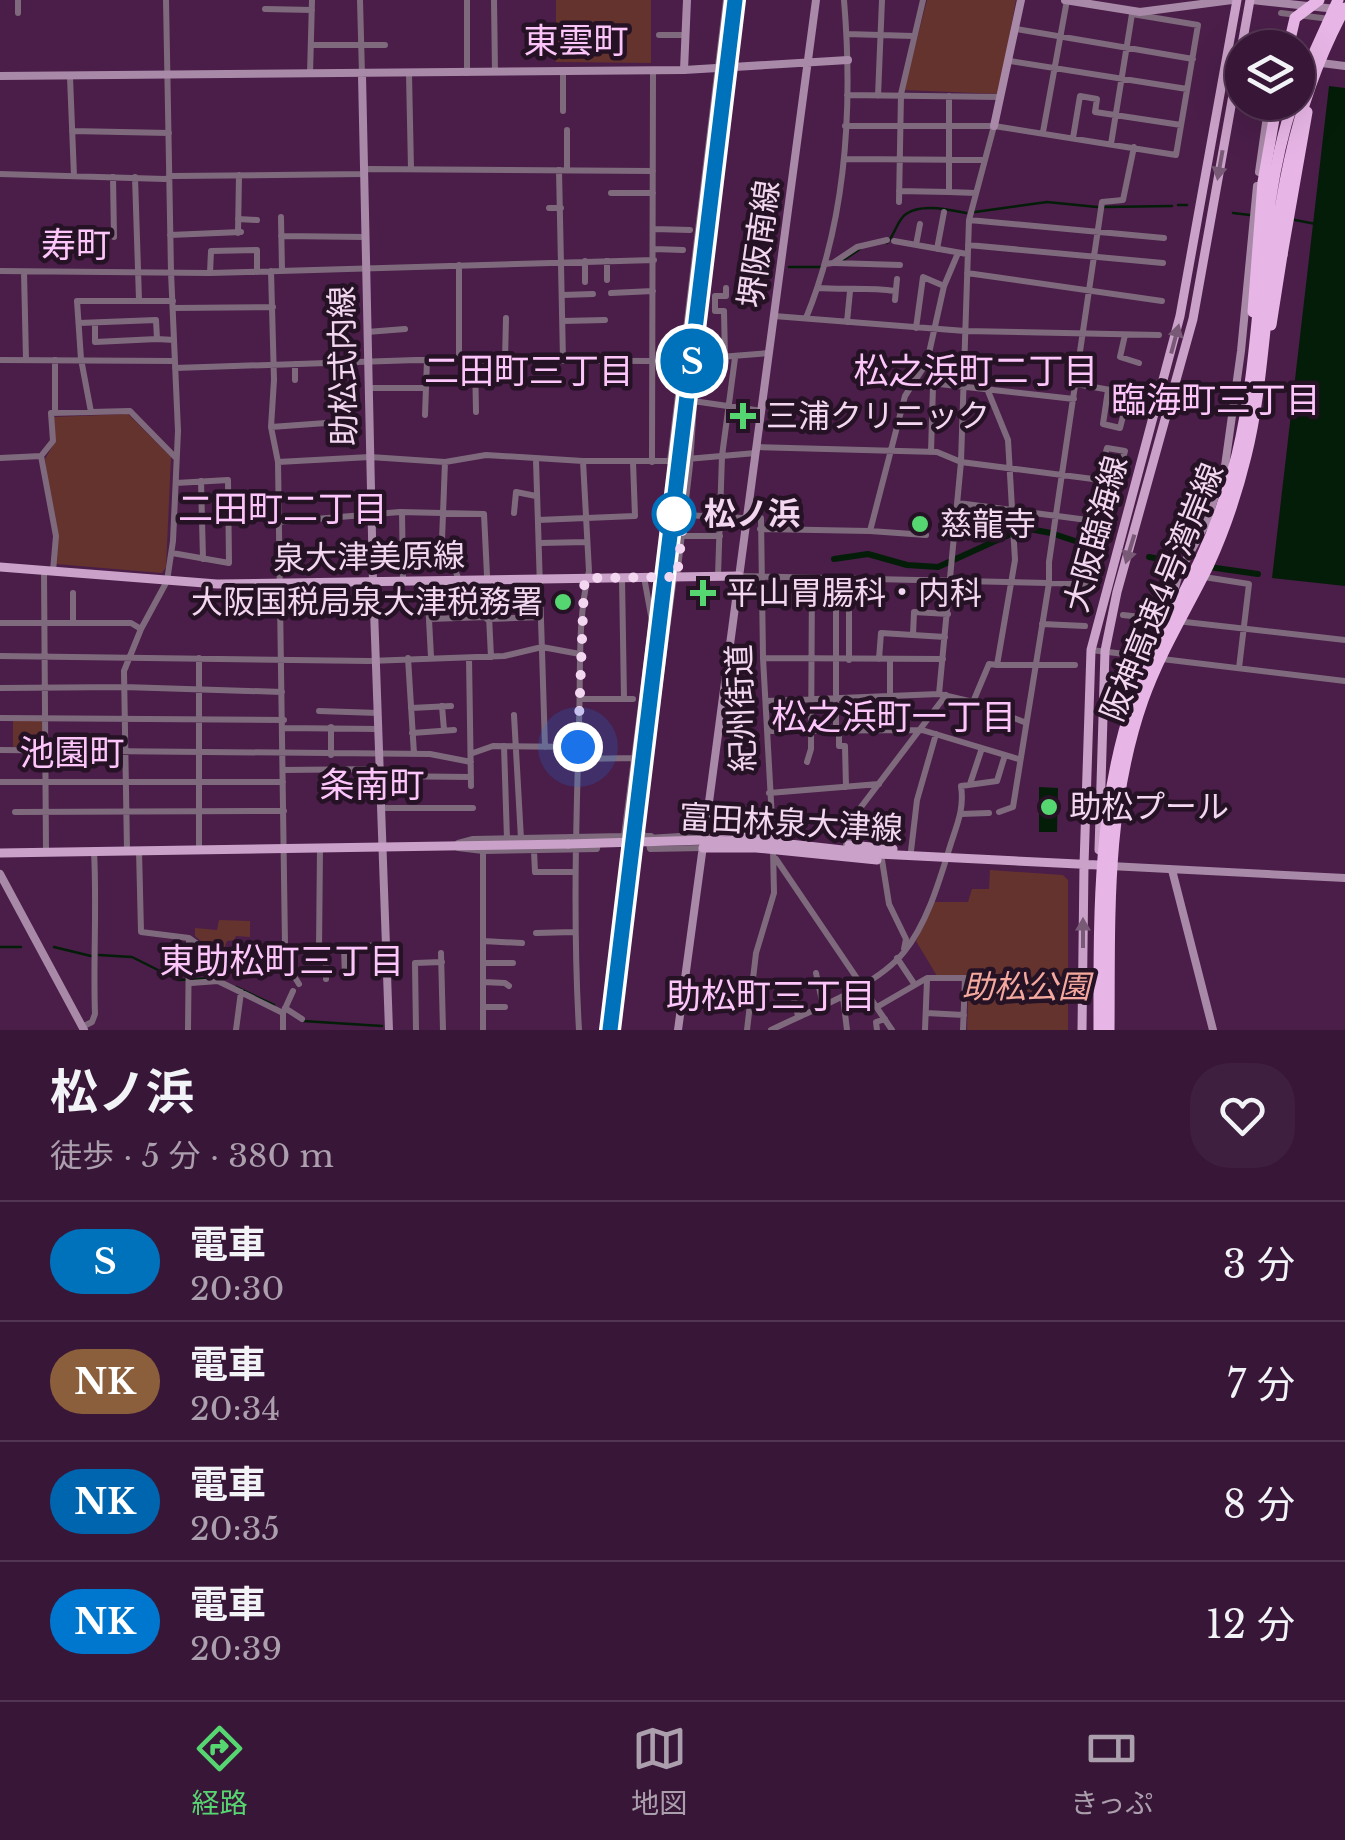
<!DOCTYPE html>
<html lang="ja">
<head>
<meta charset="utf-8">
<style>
	body { margin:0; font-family:"Libre Baskerville","Noto Sans JP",serif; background:#3f1f3f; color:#f1f3f6; height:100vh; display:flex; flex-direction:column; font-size:38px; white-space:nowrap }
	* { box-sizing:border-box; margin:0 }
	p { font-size:32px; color:#ab9fad }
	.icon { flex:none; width:55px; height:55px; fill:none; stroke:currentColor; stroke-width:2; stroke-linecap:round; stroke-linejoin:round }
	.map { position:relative; height:1030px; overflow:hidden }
	.drawer { display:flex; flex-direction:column; background:#381637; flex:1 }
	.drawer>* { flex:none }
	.badge { padding:0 20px; border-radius:32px; font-size:35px; line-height:65px }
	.fabs { position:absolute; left:1225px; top:30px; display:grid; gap:20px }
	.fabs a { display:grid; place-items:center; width:90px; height:90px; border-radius:50%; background:#381637; box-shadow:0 10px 40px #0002,0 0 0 2px #523552; font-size:50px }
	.you { position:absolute; width:50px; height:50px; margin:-25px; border:8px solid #fff; border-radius:50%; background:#1a73e8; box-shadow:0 0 0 15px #1a73e833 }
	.map>.badge { position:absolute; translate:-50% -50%; box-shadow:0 0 0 5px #fff }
	.round { display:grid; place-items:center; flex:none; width:105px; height:105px; border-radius:40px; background:#3f1f3f }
	.head { display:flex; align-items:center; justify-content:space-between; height:170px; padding:0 50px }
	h1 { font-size:48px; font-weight:700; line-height:75px }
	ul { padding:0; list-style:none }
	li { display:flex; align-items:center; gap:30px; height:120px; padding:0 50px; border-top:2px solid #523552 }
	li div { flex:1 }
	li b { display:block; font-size:38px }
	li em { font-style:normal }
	li .badge { min-width:110px; font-weight:700; text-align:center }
	.dock { display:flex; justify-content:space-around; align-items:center; height:140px; border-top:2px solid #523552; background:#381637; font-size:28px; color:#ab9fad }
	.dock a { display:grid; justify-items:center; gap:5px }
	.dock .current { color:#56d671 }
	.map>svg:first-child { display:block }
</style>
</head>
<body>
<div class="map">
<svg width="1345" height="1030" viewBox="0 0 1345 1030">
	<rect width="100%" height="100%" fill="#4a1e49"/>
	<path fill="#65332d" d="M 556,0 L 651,0 L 651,63 L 556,62 Z
		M 927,0 L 1016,0 L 999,94 L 904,90 Z
		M 128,414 L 171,457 L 166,567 L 162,573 L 56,564 L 45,459 L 55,442 L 54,417 Z
		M 44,720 L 42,746 L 13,747 L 13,721 Z
		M 990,870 L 1063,875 L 1068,880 L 1068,1030 L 967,1030 L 969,976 L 937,976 L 916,941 L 934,902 L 968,902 L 972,889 L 989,889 Z
		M 219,920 L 250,921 L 250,937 L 236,936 L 234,940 L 227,941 L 222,954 L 215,953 L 195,936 L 195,928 L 217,930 Z"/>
	<path fill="#041d08" d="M 1329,86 L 1345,88 L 1345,586 L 1272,578 Z
		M 1039,787 L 1058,788 L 1057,832 L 1039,832 Z"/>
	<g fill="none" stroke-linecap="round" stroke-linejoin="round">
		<path stroke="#041d08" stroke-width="2.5" d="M 1178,205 L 1187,205
			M 1104,207 L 1172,206
			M 975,212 L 1047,202 L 1097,207
			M 1233,213 L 1250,215
			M 1295,220 L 1316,224
			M 887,243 C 895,235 897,220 906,214 C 922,203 949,210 966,213
			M 842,261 L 860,249
			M 789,267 L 822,267
			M 0,947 L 21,947
			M 54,947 L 91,956
			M 99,955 L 132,957 L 178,980 L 215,978
			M 236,987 L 274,1005
			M 303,1021 L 382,1026"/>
		<path stroke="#041d08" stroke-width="6" d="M 1149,557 L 1187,564
			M 834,559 L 868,554 L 907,565 L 938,567 L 1024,528 L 1051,533 L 1096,548
			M 1209,567 L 1258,574"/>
		<path stroke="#7f6a7d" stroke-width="6" d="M 18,0 L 18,13
			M 360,0 L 362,74
			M 467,0 L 467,73
			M 494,0 L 495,72
			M 265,9 L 312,10
			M 1281,13 L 1330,19
			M 1016,29 L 1193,59
			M 847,34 L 913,36
			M 659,35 L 685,35
			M 311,45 L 385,45
			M 1010,61 L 1187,89
			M 563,71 L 563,111
			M 310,74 L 312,0
			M 409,74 L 411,169
			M 70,77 L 74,176
			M 847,95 L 1000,97
			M 878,96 L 882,0
			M 949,96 L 949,192 L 976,193
			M 845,126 L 994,126 L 1176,155 L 1198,25 L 1132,14
			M 567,130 L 567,170
			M 72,131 L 169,133
			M 1043,132 L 1067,0
			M 1073,138 L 1080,96 L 1097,99 L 1095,112 L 1181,125
			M 1111,144 L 1132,14
			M 845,159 L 985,160
			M 364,169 L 653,171
			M 559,170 L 563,360
			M 0,174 L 165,179 L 173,176 L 364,174
			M 113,177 L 114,237
			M 135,177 L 139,300
			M 899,191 L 949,192
			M 611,193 L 653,193
			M 899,202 L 901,94 L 923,0
			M 549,208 L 561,208
			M 281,217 L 282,271
			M 238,219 L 257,220
			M 969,220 L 1164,238
			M 654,229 L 690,230
			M 238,233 L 239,175
			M 170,235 L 241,232
			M 281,236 L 365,237
			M 894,241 L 967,254
			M 916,245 L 920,224
			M 968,245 L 1163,263
			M 654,249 L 683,250
			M 937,249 L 944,212
			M 585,261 L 585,282
			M 607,261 L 607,280
			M 834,263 L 900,265
			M 825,264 L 833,263 L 857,247 L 887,240
			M 0,271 L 210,273 L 654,260
			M 24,272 L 26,360
			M 210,273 L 211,251 L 257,250 L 257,272
			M 967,273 L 1162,301
			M 818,288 C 845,290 868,287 895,291
			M 611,293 L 653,291
			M 563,295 L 593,294
			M 895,300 L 897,279
			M 173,308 L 273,307
			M 774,316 L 965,331 L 1159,335
			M 806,318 C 847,218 853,107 844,0
			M 563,321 L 605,320
			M 847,322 L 850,291
			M 79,323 L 156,320 L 157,339 L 174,340
			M 95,323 L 95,342 L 157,339
			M 916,328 L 923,277 L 944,286
			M 367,332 L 405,329
			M 1125,335 L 1120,357 L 1139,363
			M 707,358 L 769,353
			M 725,358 L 724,311 L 715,311 L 715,296 L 726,296 L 726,288
			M 0,360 L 174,361
			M 55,360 L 55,413
			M 459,360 L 459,265
			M 475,360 L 476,412
			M 505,360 L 506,318
			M 175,368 L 416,360 L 653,361
			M 295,380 L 295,364
			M 912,381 L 1074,399
			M 1076,384 L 1139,395
			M 369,388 L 426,388
			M 1108,390 L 1103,424 L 1120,428 L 1129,393
			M 693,401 L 762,411
			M 91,412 L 81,359 L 77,301 L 173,301
			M 425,415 L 427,360
			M 271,427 L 340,422
			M 757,447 L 937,452 L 961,462 L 1116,482
			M 931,452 L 933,386
			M 41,456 L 53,441 L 51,413 L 130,411 L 176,458
			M 0,458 L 41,456 L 56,536 L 53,571
			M 687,459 L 756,453
			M 536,460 L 545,747
			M 670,461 L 726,0
			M 278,462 L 370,457 L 445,462 L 486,455 L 583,461 L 670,461
			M 445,462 L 442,540 L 445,556 L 452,562 L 459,580
			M 652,462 L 653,70
			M 1098,479 L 1107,448 L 1125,451 L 1121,465
			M 201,481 L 203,559
			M 958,503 L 1103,522
			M 402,512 L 403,581
			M 514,513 L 516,492 L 536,496
			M 684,515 L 743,518 L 748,515 L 761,518 L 763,658 L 773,837
			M 538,520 L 635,516 L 633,462
			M 279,522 L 400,512 L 484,514 L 491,657
			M 760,529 L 870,531 L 926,535
			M 870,531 L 905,396 L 927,362 L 944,286 L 958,253
			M 681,536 L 720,536
			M 540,543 L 587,542
			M 172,553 L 229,563 L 228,480 L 176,483
			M 44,570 L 46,851
			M 718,576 L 722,456 L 735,358
			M 739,576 L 1090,584
			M 677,577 L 690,465 L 697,357 L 739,0
			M 1204,577 L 1249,584 L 1239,668
			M 622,578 L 624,698
			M 427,582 L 431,657
			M 73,593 L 73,623
			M 320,615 L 323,582
			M 1123,615 L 1345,640
			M 429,619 L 487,617
			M 487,619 L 541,617
			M 0,623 L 131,623 L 141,629
			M 1042,624 L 1085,626
			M 913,635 L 914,612 L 948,614
			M 1091,650 L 1150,657
			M 0,656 L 369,661 L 504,656 L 542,647 L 580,654
			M 199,658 L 199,849
			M 408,658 L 414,754
			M 469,658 L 471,786
			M 763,658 L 943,659
			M 879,659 L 881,633 L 945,637
			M 890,659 L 890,730
			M 1162,659 L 1345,681
			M 849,660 L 849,579
			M 997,665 L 1075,665
			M 0,688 L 124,687 L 282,692
			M 939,694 L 961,462 L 969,220 L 994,126
			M 580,699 L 633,699
			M 767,701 L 939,694 L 973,702 L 989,664 L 997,665 L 1015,560 L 1008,440 L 988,391
			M 973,702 L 1024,722
			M 442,706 L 444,730
			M 411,708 L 451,706
			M 319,711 L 378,713
			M 514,715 L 521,839
			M 0,718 L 284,720
			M 331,727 L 331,755
			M 283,728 L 378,729
			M 769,731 L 922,730 L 1018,759
			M 836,731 L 836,579
			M 839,731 L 839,746 L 845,746 L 846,787
			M 412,733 L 454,730
			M 504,746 L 507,839
			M 0,750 L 430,754 L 471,762
			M 473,753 L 493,746 L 579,747
			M 578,759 L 635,758
			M 807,762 L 811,749 L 812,578
			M 283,770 L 380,769
			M 380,776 L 471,777
			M 0,782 L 283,782
			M 970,784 L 982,748
			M 769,793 L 879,784
			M 381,808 L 473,808
			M 15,812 L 284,811
			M 999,812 L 1013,807 L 1049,583 L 1049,562 L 1102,202 L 1123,200 L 1134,147
			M 961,814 L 989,813
			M 651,836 L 645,836 L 640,831 L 674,577
			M 458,843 L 473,839 L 624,836 L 652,621 L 644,577
			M 846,845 L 858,811 L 946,695
			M 458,848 L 483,851 L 597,849 L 598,841
			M 703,848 L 650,849 L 648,838 L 696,835 L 705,830
			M 127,850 L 124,671 L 141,629 L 167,581 L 173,541 L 178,431 L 171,272 L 166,0
			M 139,850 L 141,932 L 189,938 L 218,959 L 277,960 L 278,944 L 285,945 L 278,462 L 271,427 L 274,380 L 271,271
			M 483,851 L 483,1030
			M 534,851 L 535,872 L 575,872
			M 911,851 L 917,800 L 936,734
			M 776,859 L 892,1030
			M 882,860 L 889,904 L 906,939 L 904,949
			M 536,933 L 574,932
			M 483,941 L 522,943
			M 285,945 L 286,949 L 387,945
			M 325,948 L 326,979
			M 344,948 L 345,977
			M 286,949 L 289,968 L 299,984
			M 319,949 L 320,848
			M 441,953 L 443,1030
			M 897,958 L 915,985
			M 483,963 L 513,963
			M 816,973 L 823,1006
			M 483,982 L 505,983 L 509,986
			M 191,983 L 218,981 L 283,1013
			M 792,990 L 798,1016
			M 843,997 L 847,1030
			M 483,1007 L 505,1007
			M 877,1007 L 927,978 L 965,978 L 963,1030
			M 285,1008 L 302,1019
			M 926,1013 L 964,1015
			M 82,1027 L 92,1022 L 95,1014 C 93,960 97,907 94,851
			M 188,1030 L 189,939
			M 236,1030 L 241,992
			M 283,1030 L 283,1013 L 293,991
			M 416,1030 L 415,963 L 442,962
			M 579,1030 C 573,927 576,826 579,724 C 581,673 577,621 589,571 L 583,461
			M 747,1030 L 756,953 L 774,893 L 773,850
			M 771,1030 C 811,1010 876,987 904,952 C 926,925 938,885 948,853 C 955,828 965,811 961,786 L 997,781 L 1005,755
			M 877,1030 L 876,1022 L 885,1019
			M 925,1030 L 927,980"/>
		<path stroke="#a989a8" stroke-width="8" d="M 1065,0 L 1140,12 L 1232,0
			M 1252,0 L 1336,9
			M 1298,60 L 1345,66
			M 684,70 L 687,0
			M 362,75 L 373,582 L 389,1030
			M 0,76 L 684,70 L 848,60
			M 994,126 L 1021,0
			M 1259,172 L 1269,102
			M 1168,614 L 1179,573 L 1206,523 L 1225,466 L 1241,351 L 1257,186
			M 705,832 L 816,0
			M 1110,866 L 1345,878
			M 1172,870 L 1213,1030
			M 0,874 L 84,1030
			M 678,1030 L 703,846"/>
		<path stroke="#caa1c8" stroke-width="9" d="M 0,567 L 217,584 L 739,576
			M 706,830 L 788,838
			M 781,843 L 878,854 L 1098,865
			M 849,845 L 893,849
			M 703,848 L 756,848 L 877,860
			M 1099,850 L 1105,651 L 1117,592 L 1193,319 L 1250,0
			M 0,853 L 568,844
			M 1082,1030 L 1084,865 L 1091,650 L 1180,316 L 1237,0"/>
		<path stroke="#e8b6e6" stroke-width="11" d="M 1253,312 L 1263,182 L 1277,102
			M 1271,325 L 1282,255"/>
		<path stroke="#c6a6c5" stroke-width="2.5" d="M 610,1030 L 735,0"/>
		<path stroke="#caa1c8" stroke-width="9" d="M 568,844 L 707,840 L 781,843"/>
		<path stroke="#e8b6e6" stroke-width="11" d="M 1288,48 L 1295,18 L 1319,0
			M 1298,88 L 1338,0
			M 1282,255 L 1307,112
			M 1099,1030 C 1099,918 1097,806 1134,699 C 1151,651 1177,608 1199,562 C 1215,528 1228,492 1237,455 C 1265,339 1255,216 1293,102
			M 1109,1030 C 1110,918 1105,808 1143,700 C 1160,652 1187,609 1209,564 C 1225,529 1237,493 1246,456 C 1257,412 1261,367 1266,321 C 1278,209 1290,109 1345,8"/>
	</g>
	<defs><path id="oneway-solid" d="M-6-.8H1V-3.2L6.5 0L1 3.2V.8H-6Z" transform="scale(2.5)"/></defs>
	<g fill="#785a76">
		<use href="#oneway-solid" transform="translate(1220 165) rotate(100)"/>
		<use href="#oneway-solid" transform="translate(1175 339) rotate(-75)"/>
		<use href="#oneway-solid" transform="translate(1130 549) rotate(107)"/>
		<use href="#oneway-solid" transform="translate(1083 933) rotate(-90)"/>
	</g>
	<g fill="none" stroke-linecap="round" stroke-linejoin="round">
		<g stroke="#fff" stroke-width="22">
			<path id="line" d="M 610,1030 L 735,0"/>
		</g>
		<use href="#line" stroke="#0072bc" stroke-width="15"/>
		<path stroke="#f3d7f1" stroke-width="10" stroke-dasharray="0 18" d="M 578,747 L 584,586 L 587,578 L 677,577 L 684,514 L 674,514"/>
	</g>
	<g fill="#56d671" stroke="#251225" stroke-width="4">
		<path d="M738 401h10v10h10v10h-10v10h-10v-10h-10v-10h10z"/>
		<circle cx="920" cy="524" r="10"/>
		<path d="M698 578h10v10h10v10h-10v10h-10v-10h-10v-10h10z"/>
		<circle cx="563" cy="602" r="10"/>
		<circle cx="1049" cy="807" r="10"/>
	</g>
	<circle fill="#fff" stroke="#0072bc" stroke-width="5" cx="674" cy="514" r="20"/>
	<g text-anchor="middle" stroke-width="9" stroke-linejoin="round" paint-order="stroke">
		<g font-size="32" fill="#f3d7f1" stroke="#251225">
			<text transform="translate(759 244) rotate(-82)" y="11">堺阪南線</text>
			<text transform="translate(343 366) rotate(-91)" y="11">助松式内線</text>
			<text transform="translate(1096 534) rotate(-75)" y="11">大阪臨海線</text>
			<text transform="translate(369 557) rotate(-1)" y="11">泉大津美原線</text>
			<text transform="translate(1162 592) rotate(-68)" y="11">阪神高速4号湾岸線</text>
			<text transform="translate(741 708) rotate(-92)" y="11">紀州街道</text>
			<text transform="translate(791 823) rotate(3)" y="11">富田林泉大津線</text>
		</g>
		<g font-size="32" fill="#f3d7f1" stroke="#251225" text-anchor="start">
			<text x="766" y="427">三浦クリニック</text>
			<text x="940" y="535">慈龍寺</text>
			<text x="726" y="604">平山胃腸科・内科</text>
			<text x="543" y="613" text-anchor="end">大阪国税局泉大津税務署</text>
			<text x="1069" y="818">助松プール</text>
		</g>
		<g font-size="32" font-weight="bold" fill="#f3d7f1" stroke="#251225" text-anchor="start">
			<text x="704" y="525">松ノ浜</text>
		</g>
		<g font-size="32" font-style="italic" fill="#f4a89e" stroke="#251225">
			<text x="1026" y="998">助松公園</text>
		</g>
		<g font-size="35" fill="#fdc6fa" stroke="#251225">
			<text x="576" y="53">東雲町</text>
			<text x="76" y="257">寿町</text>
			<text x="529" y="383">二田町三丁目</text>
			<text x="976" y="383">松之浜町二丁目</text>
			<text x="1216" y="412">臨海町三丁目</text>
			<text x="283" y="521">二田町二丁目</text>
			<text x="894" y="729">松之浜町一丁目</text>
			<text x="72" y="765">池園町</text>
			<text x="372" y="797">条南町</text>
			<text x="282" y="973">東助松町三丁目</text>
			<text x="771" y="1008">助松町三丁目</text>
		</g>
	</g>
</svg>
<div class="fabs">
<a><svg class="icon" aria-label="layers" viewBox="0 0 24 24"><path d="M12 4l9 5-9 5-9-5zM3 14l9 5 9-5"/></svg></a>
</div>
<div class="you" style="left:578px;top:747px"></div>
<b class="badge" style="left:692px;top:361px;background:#0072bc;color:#fff">S</b>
</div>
<section class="drawer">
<div class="head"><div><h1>松ノ浜</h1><p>徒歩 · 5 分 · 380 m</p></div><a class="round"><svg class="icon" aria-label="heart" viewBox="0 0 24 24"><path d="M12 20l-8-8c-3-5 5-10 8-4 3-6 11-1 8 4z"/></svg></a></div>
<ul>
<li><span class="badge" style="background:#0072bc;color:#fff">S</span><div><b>電車</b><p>20:30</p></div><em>3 分</em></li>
<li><span class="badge" style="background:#8b5e3c;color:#fff">NK</span><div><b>電車</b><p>20:34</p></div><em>7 分</em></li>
<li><span class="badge" style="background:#0065af;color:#fff">NK</span><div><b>電車</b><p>20:35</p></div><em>8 分</em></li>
<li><span class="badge" style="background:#0077ce;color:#fff">NK</span><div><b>電車</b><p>20:39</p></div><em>12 分</em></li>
</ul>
</section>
<nav class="dock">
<a class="current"><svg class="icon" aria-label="directions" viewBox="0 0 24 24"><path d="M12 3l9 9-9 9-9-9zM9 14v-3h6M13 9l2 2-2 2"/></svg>経路</a>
<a><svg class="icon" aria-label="map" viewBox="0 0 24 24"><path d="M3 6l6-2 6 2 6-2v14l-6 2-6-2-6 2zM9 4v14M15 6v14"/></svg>地図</a>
<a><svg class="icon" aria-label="tickets" viewBox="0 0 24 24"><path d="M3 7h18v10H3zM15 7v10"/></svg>きっぷ</a>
</nav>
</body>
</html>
